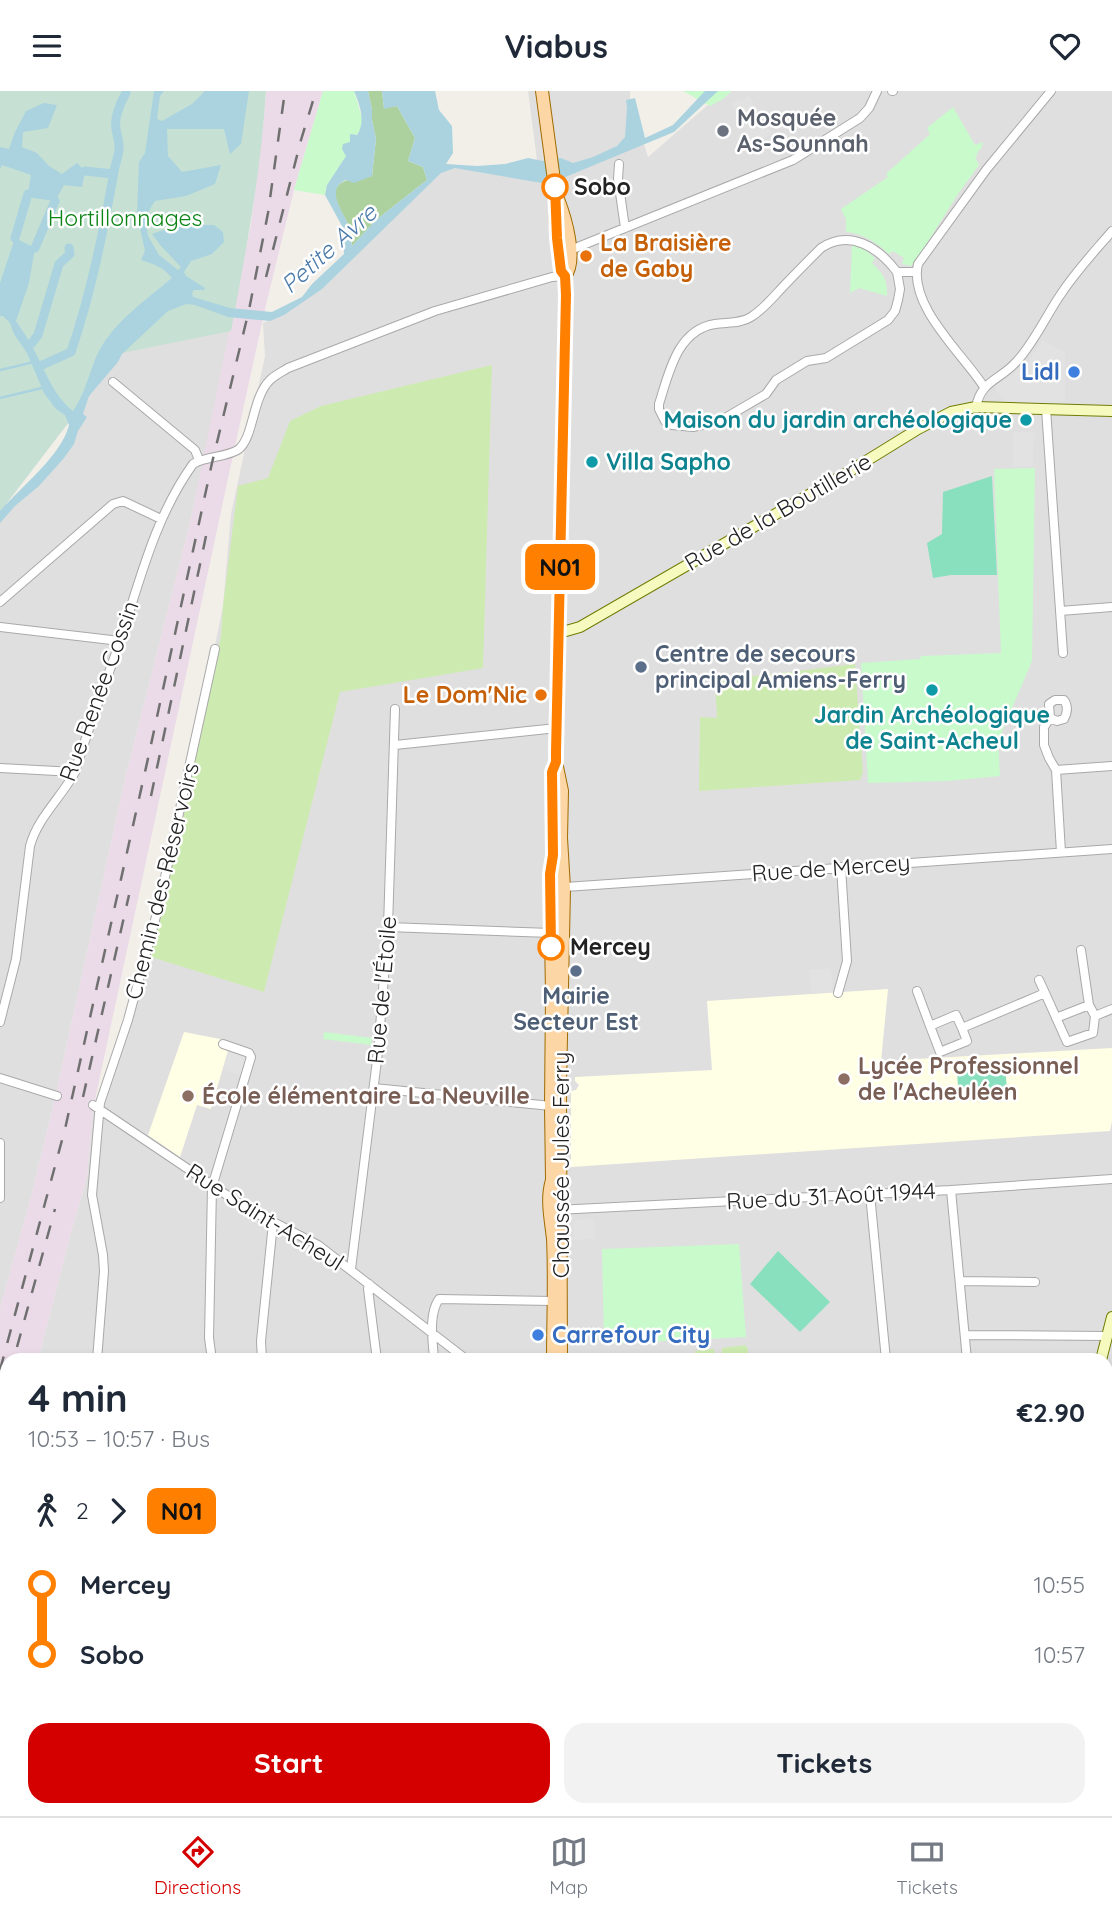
<!DOCTYPE html>
<html lang="en">
<head>
<meta charset="utf-8">
<style>
	body { margin:0; font-family:Quicksand,sans-serif; background:#f2f2f3; color:#1f2937; height:100vh; display:flex; flex-direction:column; font-size:26px; white-space:nowrap }
	* { box-sizing:border-box; margin:0 }
	p { font-size:23px; color:#747a83 }
	.icon { flex:none; width:38px; height:38px; fill:none; stroke:currentColor; stroke-width:2; stroke-linecap:round; stroke-linejoin:round }
	.map { position:relative; flex:1; overflow:hidden }
	.details { position:absolute; left:0px; top:1262px; width:1113px; height:464px; display:flex; flex-direction:column; background:#fff; border-radius:21px 21px 0 0; box-shadow:0 4px 10px #0003 }
	.details>* { flex:none }
	.badge { padding:0 14px; border-radius:10px; font-size:24px; line-height:46px }
	.map>.badge { position:absolute; translate:-50% -50%; box-shadow:0 0 0 4px #fff }
	.legs { display:flex; align-items:center; gap:10px; height:77px; padding:0 28px; font-size:23px }
	.legs p { margin-inline-start:auto }
	.overview { display:flex; align-items:center; justify-content:space-between; height:119px; padding:0 28px }
	h1 { font-size:38px; font-weight:700; line-height:52px }
	.primary-button { display:flex; gap:14px; margin-top:auto; padding:14px 28px }
	.primary-button a { flex:1; height:80px; border-radius:21px; background:#d40000; color:#fff; font-size:28px; font-weight:700; line-height:80px; text-align:center }
	.primary-button a+a { background:#f2f2f3; color:#1f2937 }
	ul { padding:0 28px; list-style:none }
	li { display:flex; align-items:center; gap:24px; height:70px; font-size:26px }
	li i { display:grid; place-items:center; width:10px; height:100%; margin:0 9px; background:currentColor }
	li i::after { content:''; width:18px; height:18px; margin:-9px; border:5px solid; border-radius:50%; background:#fff }
	li p { margin-inline-start:auto }
	li:first-child i { background:linear-gradient(#0000 50%,currentColor 0) }
	li:last-child i { background:linear-gradient(currentColor 50%,#0000 0) }
	header { display:flex; justify-content:space-between; align-items:center; height:91px; padding:0 28px; background:#fff; font-size:32px; font-weight:700 }
	.dock { display:flex; justify-content:space-around; align-items:center; height:98px; border-top:2px solid #e0e1e3; background:#fff; font-size:19px; color:#747a83 }
	.dock a { display:grid; justify-items:center; gap:4px }
	.dock .active { color:#d40000 }
	.map>svg:first-child { display:block }
</style>
</head>
<body>
<header><svg class="icon" aria-label="menu" viewBox="0 0 24 24"><path d="M4 6h16M4 12h16M4 18h16"/></svg>Viabus<svg class="icon" aria-label="heart" viewBox="0 0 24 24"><path d="M12 20l-8-8c-3-5 5-10 8-4 3-6 11-1 8 4z"/></svg></header>
<div class="map">
<svg width="1112" height="1725" viewBox="0 0 1112 1725">
	<rect width="100%" height="100%" fill="#f2efe9"/>
	<path fill="#e0dfdf" d="M 528,0 L 630,0 L 630,9 L 648,66 L 724,0 L 1112,0 L 1112,1725 L 146,1725 L 146,1719 L 1106,1718 L 1106,1269 L 38,1269 L 73,1134 L 87,1086 L 93,1018 L 106,1005 L 191,672 L 223,515 L 231,423 L 265,265 L 263,232 L 285,222 L 444,76 L 538,77 Z
		M 212,223 L 231,240 L 191,428 L 126,684 L 53,1016 L 32,1102 L 0,1218 L 0,426 L 68,351 L 108,260 Z"/>
	<path fill="#ebdbe8" d="M 266,0 L 323,0 L 294,99 L 266,214 L 232,369 L 93,1018 L 87,1086 L 73,1134 L 38,1269 L 7,1269 L 7,1337 L 0,1335 L 0,1218 L 32,1102 L 53,1016 L 126,684 L 191,428 L 251,133 L 264,27 Z
		M 0,1347 L 7,1349 L 7,1718 L 146,1718 L 146,1725 L 0,1725 Z"/>
	<path fill="#ffffe5" d="M 888,898 L 881,970 L 1112,957 L 1112,1030 L 1110,1040 L 571,1076 L 571,1000 L 576,999 L 579,994 L 575,990 L 575,986 L 712,979 L 707,910 Z
		M 184,941 L 220,948 L 220,957 L 228,960 L 211,1017 L 211,1018 L 197,1014 L 180,1066 L 148,1044 Z"/>
	<path fill="#cdebb0" d="M 492,274 L 483,577 L 340,601 L 264,901 L 151,866 L 221,545 L 223,515 L 238,395 L 268,387 L 290,330 L 321,315 Z
		M 855,573 L 863,681 L 860,689 L 699,700 L 700,626 L 717,627 L 715,590 Z
		M 745,1254 L 748,1258 L 748,1269 L 722,1269 L 722,1257 Z
		M 714,1258 L 716,1269 L 688,1269 L 695,1268 L 695,1260 Z"/>
	<path fill="#add19e" d="M 368,0 L 382,0 L 384,17 L 397,15 L 415,47 L 408,70 L 423,76 L 427,89 L 376,129 L 352,155 C 352,148 352,141 348,133 C 343,121 324,98 345,90 C 353,87 364,87 372,85 L 376,48 L 372,29 L 372,19 Z"/>
	<path fill="#c6e0d4" d="M 0,0 L 266,0 C 261,81 246,161 231,240 L 122,262 L 0,421 Z"/>
	<path fill="#aacbaf" d="M 1106,1297 L 1112,1298 L 1112,1480 L 1106,1479 Z"/>
	<path fill="#c8facc" d="M 323,0 L 354,0 L 362,27 L 362,37 L 350,51 L 346,65 L 327,94 L 325,104 L 294,99 Z
		M 683,0 L 732,0 L 723,8 L 710,15 Z
		M 953,16 L 975,54 L 983,51 L 981,58 L 977,61 L 978,63 L 975,66 L 979,74 L 958,103 L 915,171 L 911,175 L 902,173 L 904,167 L 893,160 L 889,163 C 877,152 862,142 846,141 L 846,128 L 841,118 L 888,86 L 886,83 L 930,43 L 927,37 Z
		M 852,154 L 865,159 L 875,167 L 872,172 C 883,182 888,190 887,205 L 859,197 L 850,202 Z
		M 1035,377 L 1032,570 L 998,650 L 1000,685 L 947,690 L 868,692 L 861,572 L 920,568 L 921,565 L 1001,562 L 994,378 Z
		M 324,941 L 372,947 L 371,954 L 323,948 Z
		M 739,1153 L 746,1246 L 604,1253 L 602,1158 Z"/>
	<path fill="#88e0be" d="M 992,385 L 997,484 L 951,484 L 933,487 L 927,452 L 942,443 L 943,401 Z
		M 1005,977 L 1008,1007 L 959,1010 L 957,980 Z
		M 778,1160 L 830,1211 L 800,1241 L 750,1193 Z"/>
	<path fill="#e2e2e2" d="M 749,5 L 771,41 L 768,46 L 751,50 L 739,26 L 730,12 Z
		M 1042,249 L 1065,261 L 1065,313 L 1005,311 L 994,296 L 1026,273 Z
		M 1013,341 L 1034,341 L 1033,375 L 1013,375 Z
		M 831,877 L 833,901 L 811,902 L 809,879 Z
		M 228,960 L 247,966 L 241,985 L 223,979 Z
		M 594,1128 L 595,1148 L 574,1149 L 573,1132 L 577,1129 Z"/>
	<path fill="#aad3df" d="M 154,0 L 164,0 L 160,5 L 157,28 L 162,30 L 192,13 L 205,0 L 249,0 L 241,53 L 230,63 L 224,38 L 167,38 L 168,65 L 182,81 L 221,74 L 215,93 L 186,105 L 155,110 L 145,126 L 148,145 L 159,164 L 178,179 L 181,176 L 161,155 L 152,143 L 172,136 L 193,134 L 214,134 L 223,141 L 224,151 L 212,163 L 191,170 L 184,181 L 186,185 L 205,197 L 204,199 L 194,199 L 192,202 L 193,206 L 230,217 L 272,221 L 302,206 L 312,193 L 344,163 L 342,135 L 325,104 L 327,94 L 346,65 L 342,58 L 343,53 L 350,51 L 350,43 L 357,44 C 366,31 360,14 354,0 L 368,0 L 372,19 L 372,29 L 376,48 L 372,85 L 354,92 L 346,89 C 325,98 342,119 348,133 C 351,140 351,147 352,155 L 376,129 L 427,89 L 423,76 L 408,70 L 415,47 L 397,15 L 384,18 L 382,0 L 435,0 L 439,19 L 452,35 L 453,62 L 446,73 L 477,75 L 505,73 L 528,67 L 543,70 L 561,67 L 573,72 L 593,66 L 617,55 L 625,46 L 627,17 L 626,9 L 635,7 L 645,47 L 673,34 L 705,0 L 718,0 L 674,41 L 563,87 L 546,90 L 542,92 L 455,77 L 441,82 L 322,198 L 284,224 L 270,230 L 228,226 L 195,214 L 186,213 L 168,220 L 122,263 L 118,271 L 89,305 L 83,323 L 87,326 L 78,340 L 74,353 L 64,367 L 39,395 L 15,415 L 0,432 L 0,420 C 20,397 62,364 69,334 L 65,324 L 56,318 L 44,302 L 27,262 L 14,243 L 10,232 L 3,225 L 0,225 L 0,192 L 15,147 L 35,157 L 29,192 L 16,230 C 22,239 29,249 34,259 C 46,281 53,304 73,320 C 86,302 89,280 99,260 C 116,229 146,209 172,187 C 163,176 154,173 141,169 L 145,160 L 137,123 L 139,71 L 145,62 Z
		M 44,12 L 57,14 L 48,37 L 23,41 L 22,56 L 37,62 L 49,75 L 62,83 L 77,72 L 85,80 L 82,96 L 64,94 L 55,110 L 33,107 L 28,103 L 31,84 L 2,74 L 0,78 L 0,56 L 9,58 L 15,41 L 26,20 Z"/>
	<g fill="none" stroke-linecap="round" stroke-linejoin="round">
		<path stroke="#aad3df" stroke-width="2.5" d="M 0,279 L 34,271
			M 0,307 L 46,296"/>
		<path stroke="#aad3df" stroke-width="9" d="M 85,80 L 113,83
			M 15,147 L 28,103
			M 35,157 L 55,110
			M 27,254 L 31,253 L 38,244 L 59,173 L 70,163 L 69,157
			M 40,275 L 71,261 C 91,202 103,142 114,81 C 115,73 118,67 119,59 C 120,52 117,45 116,38 C 114,27 120,12 126,2"/>
		<g stroke="#a9a9a9" stroke-width="10">
			<path id="street" d="M 892,0 L 893,0
				M 619,73 L 618,88 L 625,137
				M 568,160 L 793,69 L 860,27 L 869,17 L 877,0
				M 897,181 L 900,198 L 898,209 L 895,220 L 888,229 L 826,267 L 807,270 L 776,289 L 766,303 L 720,330 L 693,336 L 672,334 L 665,330 L 659,318 L 659,313 C 669,282 677,239 715,233 C 727,231 740,233 751,226 C 762,219 771,209 779,200 C 793,185 807,171 821,157 C 850,138 878,156 897,181 L 916,181
				M 113,291 L 195,359 L 199,369
				M 984,296 C 963,263 908,215 918,173 L 986,79 L 1051,0
				M 976,316 C 981,289 1001,289 1017,270 C 1034,252 1047,223 1061,203 C 1076,180 1095,160 1112,140
				M 1046,318 L 1063,562
				M 0,511 L 113,413 L 123,410 L 161,428
				M 1060,520 L 1112,516
				M 0,536 L 120,550
				M 1050,627 L 1057,630 L 1064,628 C 1068,621 1068,615 1064,609 L 1055,609 L 1049,613 L 1050,627 L 1044,636 L 1044,654 L 1049,667 L 1056,679 L 1061,761
				M 395,654 L 557,637
				M 0,677 L 75,681
				M 1056,679 L 1112,675
				M 551,797 L 1112,758
				M 388,836 L 551,842
				M 1081,859 L 1089,914 L 1095,925
				M 1039,889 L 1045,902
				M 917,900 L 930,935 L 956,924 L 962,937 L 1045,902 L 1067,951 L 1093,942 L 1095,925 L 1112,918
				M 838,902 L 847,870 L 841,776
				M 1056,927 L 1089,914
				M 0,931 L 16,868 L 30,755 C 38,726 61,707 75,681 C 88,637 105,594 120,550 C 140,489 155,426 193,373 C 206,365 229,366 239,358 C 254,345 252,307 270,289 C 275,284 282,281 288,277 L 435,220 L 552,186 L 565,185
				M 930,935 L 940,961 L 967,950 L 962,937
				M 0,987 L 57,1005
				M 374,997 L 551,1015
				M 93,1014 L 246,1117 L 318,1154 L 467,1269
				M 0,1052 L 0,1107
				M 951,1099 L 967,1269
				M 870,1103 L 886,1269
				M 556,1119 L 951,1099 L 1112,1088
				M 351,1178 L 378,961 L 388,836 L 395,618
				M 960,1190 L 1035,1191
				M 369,1193 L 368,1198 L 377,1269
				M 965,1244 L 1107,1245
				M 97,1269 L 104,1180 L 103,1164 L 92,1104 L 100,1012 L 128,929 L 158,818 L 215,558
				M 212,1269 L 209,1247 L 212,1096 L 251,966 L 249,962 L 223,953
				M 262,1269 L 261,1250 L 273,1132
				M 434,1269 C 433,1250 428,1224 439,1208 L 553,1210
				M 1106,1291 L 1112,1292
				M 0,1341 L 7,1343
				M 1106,1581 L 1112,1582
				M 149,1718 L 149,1725
				M 249,1718 L 249,1725
				M 665,1718 L 665,1725
				M 810,1718 L 810,1725
				M 994,1718 L 1002,1725
				M 1057,1718 L 1066,1725
				M 307,1725 L 307,1718
				M 360,1725 L 360,1718
				M 960,1725 L 962,1718"/>
		</g>
		<g stroke="#707d05" stroke-width="12">
			<path id="secondary" d="M 559,542 L 580,536 L 845,383 L 918,338 L 951,321 L 976,316 L 1112,320
				M 1101,1269 L 1112,1226
				M 552,1718 L 552,1725
				M 565,1725 L 565,1718"/>
		</g>
		<g stroke="#a06b00" stroke-width="14">
			<path id="primary" d="M 542,0 L 556,104 L 555,121 L 557,147 L 561,180 L 565,185 L 566,204 L 556,671 L 562,700 L 561,747 L 564,797 L 560,995 L 561,1269
				M 558,108 C 565,126 578,169 565,185
				M 553,1269 C 553,1229 555,1188 553,1148 C 551,1129 546,1108 552,1089 L 551,1015 L 552,903 L 550,785 L 553,764 L 553,678
				M 1024,1718 L 1032,1725"/>
		</g>
		<use href="#street" stroke="#fff" stroke-width="8"/>
		<use href="#secondary" stroke="#f7fabf" stroke-width="10"/>
		<use href="#primary" stroke="#fcd6a4" stroke-width="12"/>
		<path stroke="#707070" stroke-width="2.5" stroke-dasharray="14 14" stroke-linecap="butt" d="M 266,186 L 301,49 L 316,0
			M 151,705 L 206,445
			M 83,1006 L 129,804
			M 17,1256 L 55,1118
			M 0,1279 L 65,1038 L 147,672 L 212,372 L 249,219 L 268,122 L 285,0
			M 0,1301 L 7,1275
			M 0,1319 L 7,1293"/>
	</g>
	<g fill="none" stroke-linecap="round" stroke-linejoin="round">
		<g stroke="#fff" stroke-width="16">
			<path id="line-1" d="M 551,856 L 550,783 L 553,764 L 552,681 L 556,671 L 556,661 L 566,204 L 565,185 L 561,180 L 557,147 L 555,96"/>
		</g>
		<use href="#line-1" stroke="#ff8000" stroke-width="10"/>
	</g>
	<circle fill="#6b7280" stroke="#fff" stroke-width="2.5" cx="723" cy="40" r="7"/>
	<g fill="#fff" stroke="#ff8000" stroke-width="3.5">
		<circle cx="555" cy="96" r="12"/>
		<circle cx="551" cy="856" r="12"/>
	</g>
	<g fill="#e8710a" stroke="#fff" stroke-width="2.5">
		<circle cx="586" cy="165" r="7"/>
		<circle cx="541" cy="604" r="7"/>
	</g>
	<g fill="#3f7fe0" stroke="#fff" stroke-width="2.5">
		<circle cx="1074" cy="281" r="7"/>
		<circle cx="538" cy="1244" r="7"/>
	</g>
	<g fill="#0f9aa8" stroke="#fff" stroke-width="2.5">
		<circle cx="1026" cy="329" r="7"/>
		<circle cx="592" cy="371" r="7"/>
		<circle cx="932" cy="599" r="7"/>
	</g>
	<g fill="#5c6f8a" stroke="#fff" stroke-width="2.5">
		<circle cx="641" cy="576" r="7"/>
		<circle cx="576" cy="880" r="7"/>
	</g>
	<g fill="#8d6e63" stroke="#fff" stroke-width="2.5">
		<circle cx="844" cy="988" r="7"/>
		<circle cx="188" cy="1005" r="7"/>
	</g>
	<g text-anchor="middle" stroke-width="5" stroke-linejoin="round" paint-order="stroke">
		<g font-size="23" font-weight="bold" fill="#5b616d" stroke="#fff" text-anchor="start">
			<text x="737" y="35">Mosquée<tspan x="737" dy="26">As-Sounnah</tspan></text>
		</g>
		<g font-size="23" font-weight="bold" fill="#222" stroke="#fff" text-anchor="start">
			<text x="574" y="104">Sobo</text>
			<text x="570" y="864">Mercey</text>
		</g>
		<g font-size="23" fill="#0c8416" stroke="#fff">
			<text x="125" y="135">Hortillonnages</text>
		</g>
		<g font-size="23" font-weight="bold" fill="#c56008" stroke="#fff" text-anchor="start">
			<text x="600" y="160">La Braisière<tspan x="600" dy="26">de Gaby</tspan></text>
			<text x="527" y="612" text-anchor="end">Le Dom'Nic</text>
		</g>
		<g font-size="23" font-weight="bold" fill="#366cbe" stroke="#fff" text-anchor="end">
			<text x="1060" y="289">Lidl</text>
			<text x="552" y="1252" text-anchor="start">Carrefour City</text>
		</g>
		<g font-size="23" font-weight="bold" fill="#0d838f" stroke="#fff" text-anchor="end">
			<text x="1012" y="337">Maison du jardin archéologique</text>
			<text x="606" y="379" text-anchor="start">Villa Sapho</text>
			<text x="932" y="632" text-anchor="middle">Jardin Archéologique<tspan x="932" dy="26">de Saint-Acheul</tspan></text>
		</g>
		<g font-size="23" fill="#222" stroke="#fff">
			<text transform="translate(778 421) rotate(-30)" y="8">Rue de la Boutillerie</text>
			<text transform="translate(99 600) rotate(-70)" y="8">Rue Renée Cossin</text>
			<text transform="translate(831 777) rotate(-4)" y="8">Rue de Mercey</text>
			<text transform="translate(162 790) rotate(-76)" y="8">Chemin des Réservoirs</text>
			<text transform="translate(382 899) rotate(-85)" y="8">Rue de l'Étoile</text>
			<text transform="translate(561 1074) rotate(-90)" y="8">Chaussée Jules Ferry</text>
			<text transform="translate(831 1105) rotate(-3)" y="8">Rue du 31 Août 1944</text>
			<text transform="translate(265 1126) rotate(32)" y="8">Rue Saint-Acheul</text>
		</g>
		<g font-size="23" font-weight="bold" fill="#4e5e75" stroke="#fff" text-anchor="start">
			<text x="655" y="571">Centre de secours<tspan x="655" dy="26">principal Amiens-Ferry</tspan></text>
			<text x="576" y="913" text-anchor="middle">Mairie<tspan x="576" dy="26">Secteur Est</tspan></text>
		</g>
		<g font-size="23" font-weight="bold" fill="#785e54" stroke="#fff" text-anchor="start">
			<text x="858" y="983">Lycée Professionnel<tspan x="858" dy="26">de l'Acheuléen</tspan></text>
			<text x="202" y="1013">École élémentaire La Neuville</text>
		</g>
		<g font-size="24" font-style="italic" fill="#4a7aab" stroke="#fff">
			<text transform="translate(329 158) rotate(-42)" y="8">Petite Avre</text>
		</g>
	</g>
</svg>
<b class="badge" style="left:560px;top:476px;background:#ff8000;color:#111">N01</b>
<section class="details">
<div class="overview"><div><h1>4 min</h1><p>10:53 – 10:57 · Bus</p></div><b>€2.90</b></div>
<div class="legs"><svg class="icon" aria-label="walk" viewBox="0 0 24 24"><circle cx="13" cy="4" r="2"/><path d="M13 8l-2 6 4 7M11 14l-3 7M7 12l3-4h3l4 4"/></svg>2<svg class="icon" aria-label="forward" viewBox="0 0 24 24"><path d="M9 5l7 7-7 7"/></svg><b class="badge" style="background:#ff8000;color:#111">N01</b></div>
<ul>
<li><i style="color:#ff8000"></i><b>Mercey</b><p>10:55</p></li>
<li><i style="color:#ff8000"></i><b>Sobo</b><p>10:57</p></li>
</ul>
<div class="primary-button"><a>Start</a><a>Tickets</a></div>
</section>
</div>
<nav class="dock">
<a class="active"><svg class="icon" aria-label="directions" viewBox="0 0 24 24"><path d="M12 3l9 9-9 9-9-9zM9 14v-3h6M13 9l2 2-2 2"/></svg>Directions</a>
<a><svg class="icon" aria-label="map" viewBox="0 0 24 24"><path d="M3 6l6-2 6 2 6-2v14l-6 2-6-2-6 2zM9 4v14M15 6v14"/></svg>Map</a>
<a><svg class="icon" aria-label="tickets" viewBox="0 0 24 24"><path d="M3 7h18v10H3zM15 7v10"/></svg>Tickets</a>
</nav>
</body>
</html>
